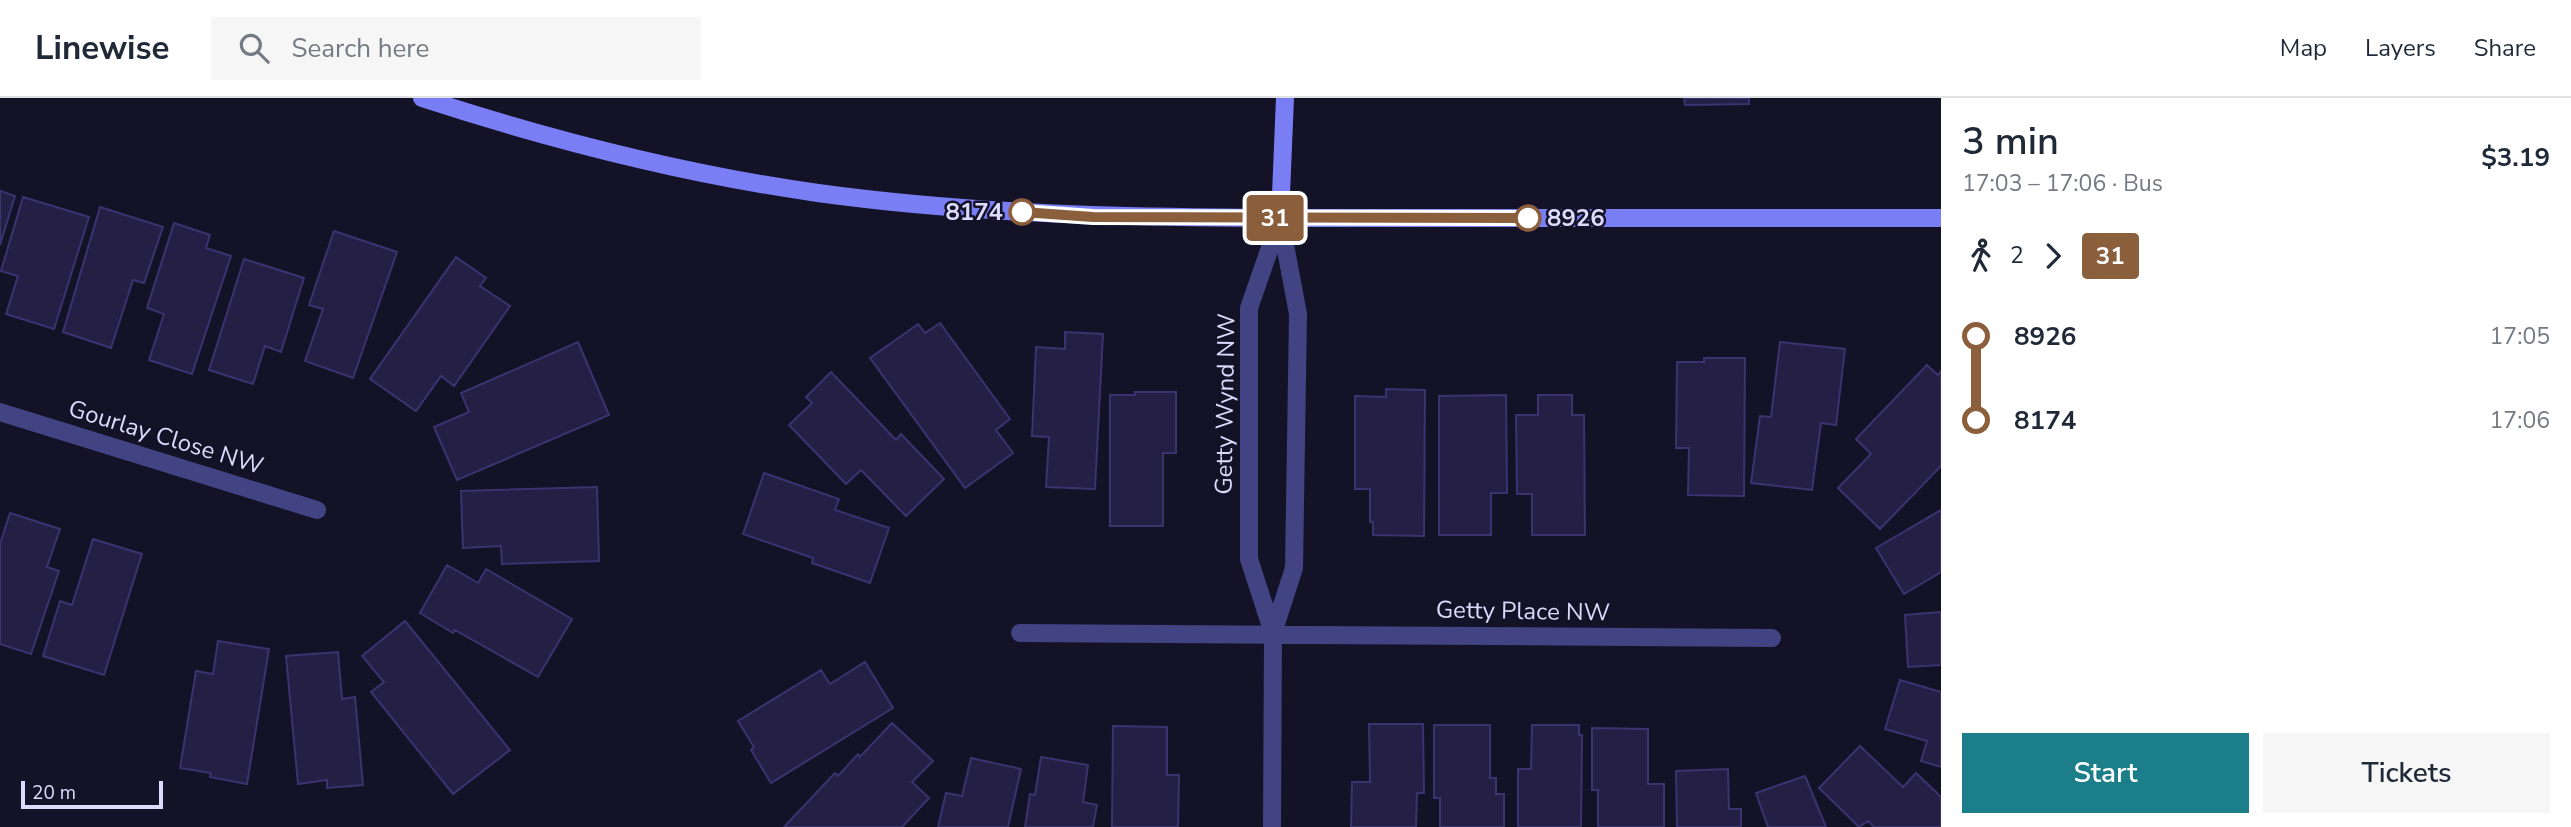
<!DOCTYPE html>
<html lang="en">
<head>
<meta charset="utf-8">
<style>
	body { margin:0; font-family:"Nunito Sans",sans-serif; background:#f6f6f7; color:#1f2937; height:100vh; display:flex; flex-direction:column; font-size:26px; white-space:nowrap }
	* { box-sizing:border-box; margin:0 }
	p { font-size:23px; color:#747a83 }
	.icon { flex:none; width:38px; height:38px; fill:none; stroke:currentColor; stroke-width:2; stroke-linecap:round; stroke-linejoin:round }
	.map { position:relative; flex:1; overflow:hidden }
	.sheet { display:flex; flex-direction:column; background:#fff; width:630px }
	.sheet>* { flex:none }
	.badge { padding:0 14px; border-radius:5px; font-size:24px; line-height:46px }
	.scale { position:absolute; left:21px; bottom:18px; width:142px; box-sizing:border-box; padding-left:7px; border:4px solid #dcdafc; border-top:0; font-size:19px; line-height:24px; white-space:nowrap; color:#dcdafc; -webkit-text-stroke:5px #141227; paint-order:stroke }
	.map>.badge { position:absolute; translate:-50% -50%; box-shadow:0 0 0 4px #fff }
	.legs { display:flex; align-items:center; gap:10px; height:77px; padding:0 21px; font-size:23px }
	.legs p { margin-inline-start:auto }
	.head { display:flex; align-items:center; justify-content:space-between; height:119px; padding:0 21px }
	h1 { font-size:38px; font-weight:600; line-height:52px }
	.action { display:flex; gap:14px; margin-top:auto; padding:14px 21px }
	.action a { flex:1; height:80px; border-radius:0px; background:#1b7e89; color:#fff; font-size:28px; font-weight:600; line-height:80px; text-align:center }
	.action a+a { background:#f6f6f7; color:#1f2937 }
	ul { padding:0 21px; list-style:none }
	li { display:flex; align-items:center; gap:24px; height:84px; font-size:26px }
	li i { display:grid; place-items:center; width:10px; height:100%; margin:0 9px; background:currentColor }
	li i::after { content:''; width:18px; height:18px; margin:-9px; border:5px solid; border-radius:50%; background:#fff }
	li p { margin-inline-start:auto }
	li:first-child i { background:linear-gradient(#0000 50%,currentColor 0) }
	li:last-child i { background:linear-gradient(currentColor 50%,#0000 0) }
	header { display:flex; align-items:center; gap:42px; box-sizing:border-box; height:98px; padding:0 35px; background:#fff; border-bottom:2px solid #e0e1e3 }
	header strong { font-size:33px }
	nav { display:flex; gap:38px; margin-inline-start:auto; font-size:24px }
	.search { width:490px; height:63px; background:#f6f6f7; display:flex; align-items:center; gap:18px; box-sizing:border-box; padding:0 24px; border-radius:0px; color:#747a83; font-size:26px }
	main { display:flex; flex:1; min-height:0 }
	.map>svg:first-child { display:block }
</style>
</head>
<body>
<header>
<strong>Linewise</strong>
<div class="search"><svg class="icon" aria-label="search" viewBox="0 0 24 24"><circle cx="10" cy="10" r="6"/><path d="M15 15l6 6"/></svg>Search here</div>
<nav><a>Map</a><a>Layers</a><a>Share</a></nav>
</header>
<main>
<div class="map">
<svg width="1941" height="729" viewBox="0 0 1941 729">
	<rect width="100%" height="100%" fill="#141227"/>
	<path fill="#251f46" stroke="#3b3370" stroke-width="2" d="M 1684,0 L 1749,0 L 1749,6 L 1685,7 Z
		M 0,93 L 15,98 L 0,147 Z
		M 23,99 L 89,119 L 54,231 L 6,216 L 18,178 L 1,173 Z
		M 100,109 L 163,129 L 144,185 L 133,182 L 111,250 L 63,234 Z
		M 174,125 L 210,137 L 206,150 L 231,158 L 192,276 L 149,262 L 164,216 L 147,210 Z
		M 334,133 L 397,154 L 353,280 L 305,263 L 323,211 L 309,207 Z
		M 456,159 L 486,180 L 480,188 L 510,208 L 454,288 L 441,278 L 416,313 L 370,281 Z
		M 244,161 L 304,180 L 281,254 L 265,248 L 253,286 L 209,272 Z
		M 940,225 L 1010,321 L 996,332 L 1013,355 L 965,390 L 870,260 L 918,226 L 925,235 Z
		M 1065,234 L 1103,236 L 1095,391 L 1046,389 L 1049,339 L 1032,338 L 1036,249 L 1065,251 Z
		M 578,244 L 609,317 L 457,382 L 434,329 L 469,314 L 461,295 Z
		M 1780,244 L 1845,251 L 1836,327 L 1821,325 L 1812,392 L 1751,385 L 1760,318 L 1771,319 Z
		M 1704,260 L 1745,260 L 1744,398 L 1688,397 L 1689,350 L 1676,350 L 1677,264 L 1704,264 Z
		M 1927,267 L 1938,277 L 1941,273 L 1941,368 L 1880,431 L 1838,390 L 1871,356 L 1856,341 Z
		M 831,274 L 896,342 L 901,336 L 944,381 L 906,418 L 861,372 L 846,386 L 789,327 L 812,305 L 806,299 Z
		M 1386,291 L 1425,292 L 1424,438 L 1373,437 L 1373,424 L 1370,424 L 1370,391 L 1355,391 L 1355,298 L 1386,299 Z
		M 1135,294 L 1176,294 L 1176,355 L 1163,355 L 1163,428 L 1110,428 L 1110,297 L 1135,297 Z
		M 1506,297 L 1507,395 L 1491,395 L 1491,437 L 1439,437 L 1439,298 Z
		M 1538,297 L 1572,297 L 1572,317 L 1584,317 L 1585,437 L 1532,437 L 1532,396 L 1517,396 L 1516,317 L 1538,317 Z
		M 764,375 L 839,401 L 835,412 L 889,430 L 870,485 L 812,465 L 813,460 L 743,436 Z
		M 597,389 L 599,463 L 502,466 L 501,448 L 463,450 L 461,393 Z
		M 1941,412 L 1941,474 L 1904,496 L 1876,450 Z
		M 10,415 L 60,431 L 47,469 L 59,473 L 31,556 L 0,546 L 0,446 Z
		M 93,441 L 142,456 L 104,577 L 43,558 L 60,503 L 72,507 Z
		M 447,467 L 478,485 L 486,471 L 572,521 L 538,579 L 455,532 L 453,535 L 420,515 Z
		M 1941,514 L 1941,567 L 1908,569 L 1905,517 Z
		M 405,523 L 510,652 L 453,696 L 371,594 L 384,584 L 362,558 Z
		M 218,543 L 269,551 L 247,686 L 210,679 L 211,675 L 180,670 L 196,573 L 213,576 Z
		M 338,554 L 342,601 L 355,599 L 363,687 L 327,690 L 327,682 L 298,686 L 286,558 Z
		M 865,564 L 893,610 L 771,685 L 751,652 L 754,649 L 738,623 L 821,572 L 830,586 Z
		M 1900,582 L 1941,594 L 1941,669 L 1921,663 L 1927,643 L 1885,631 Z
		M 892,625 L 933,663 L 912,684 L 929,700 L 902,729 L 784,729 L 835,675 L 838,678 L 858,656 L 860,659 Z
		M 1369,626 L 1423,626 L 1424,695 L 1417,695 L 1416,729 L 1351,729 L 1352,684 L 1370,684 Z
		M 1434,627 L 1490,627 L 1490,680 L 1496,680 L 1496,696 L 1504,696 L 1504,729 L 1440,729 L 1440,700 L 1434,700 Z
		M 1532,627 L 1579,627 L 1579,637 L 1582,637 L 1581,729 L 1518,729 L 1518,671 L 1531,671 Z
		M 1113,628 L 1167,629 L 1167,677 L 1179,677 L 1178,729 L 1112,729 Z
		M 1592,630 L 1648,631 L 1648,686 L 1664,686 L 1664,729 L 1598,729 L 1598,692 L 1592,692 Z
		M 1860,648 L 1903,689 L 1916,675 L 1941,699 L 1941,729 L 1874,729 L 1868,723 L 1859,729 L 1819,690 Z
		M 1041,659 L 1088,667 L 1083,704 L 1097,707 L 1093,729 L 1025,729 L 1030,696 L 1035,697 Z
		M 971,660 L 1021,671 L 1008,729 L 938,729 L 946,695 L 962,698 Z
		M 1728,671 L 1729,711 L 1741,711 L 1741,729 L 1677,729 L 1676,673 Z
		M 1805,678 L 1826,729 L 1768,729 L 1756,695 Z"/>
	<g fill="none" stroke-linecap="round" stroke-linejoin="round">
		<path stroke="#414382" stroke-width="18" d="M 0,314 L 317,412
			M 1020,535 L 1772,540
			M 1273,535 L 1249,461 L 1249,210 L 1280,121
			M 1272,729 L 1273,535 L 1294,470 L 1298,216 L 1280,120"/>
		<path stroke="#797ef4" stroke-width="18" d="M 422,0 C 551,42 683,76 818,95 C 1007,121 1196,120 1387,120 C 1571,120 1756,120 1941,120
			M 1280,120 L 1285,0"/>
	</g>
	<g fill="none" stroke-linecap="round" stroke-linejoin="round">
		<g stroke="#fff" stroke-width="16">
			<path id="line-1" d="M 1022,114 L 1093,119 L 1528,120"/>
		</g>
		<use href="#line-1" stroke="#8b5e3c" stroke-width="10"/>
	</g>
	<g fill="#fff" stroke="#8b5e3c" stroke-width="3.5">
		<circle cx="1022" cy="114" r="12"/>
		<circle cx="1528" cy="120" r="12"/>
	</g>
	<g text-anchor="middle" stroke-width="5" stroke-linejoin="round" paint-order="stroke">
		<g font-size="24" font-weight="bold" fill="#dcdafc" stroke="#141227" text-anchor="end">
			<text x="1003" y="122">8174</text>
			<text x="1547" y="128" text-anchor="start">8926</text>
		</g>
		<g font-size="24" fill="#dcdafc" stroke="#141227">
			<text transform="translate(1225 306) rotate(-89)" y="8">Getty Wynd NW</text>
			<text transform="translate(166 339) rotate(17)" y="8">Gourlay Close NW</text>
			<text transform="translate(1523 513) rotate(1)" y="8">Getty Place NW</text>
		</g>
	</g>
</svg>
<div class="scale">20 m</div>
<b class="badge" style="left:1275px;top:120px;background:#8b5e3c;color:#fff">31</b>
</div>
<section class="sheet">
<div class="head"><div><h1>3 min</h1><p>17:03 – 17:06 · Bus</p></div><b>$3.19</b></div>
<div class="legs"><svg class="icon" aria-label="walk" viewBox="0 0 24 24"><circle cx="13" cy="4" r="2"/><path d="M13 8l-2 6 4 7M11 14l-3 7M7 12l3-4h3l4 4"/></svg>2<svg class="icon" aria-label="forward" viewBox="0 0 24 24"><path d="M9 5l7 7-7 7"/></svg><b class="badge" style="background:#8b5e3c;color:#fff">31</b></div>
<ul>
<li><i style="color:#8b5e3c"></i><b>8926</b><p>17:05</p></li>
<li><i style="color:#8b5e3c"></i><b>8174</b><p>17:06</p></li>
</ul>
<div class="action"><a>Start</a><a>Tickets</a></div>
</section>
</main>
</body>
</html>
